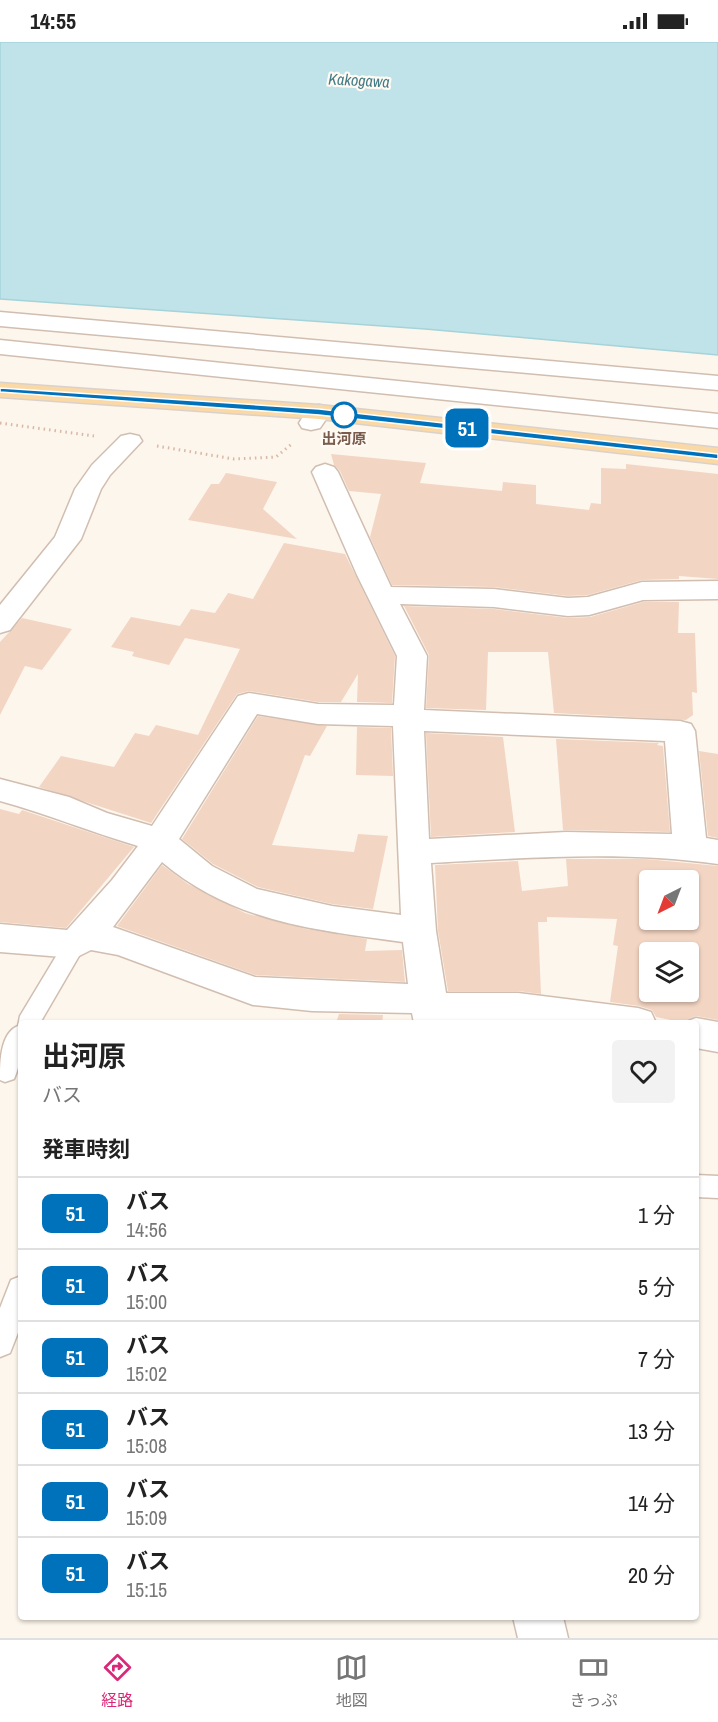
<!DOCTYPE html>
<html lang="ja">
<head>
<meta charset="utf-8">
<style>
	body { margin:0; font-family:"Archivo Narrow","Noto Sans JP",sans-serif; background:#f2f2f2; color:#222; height:100vh; display:flex; flex-direction:column; font-size:22px; white-space:nowrap }
	* { box-sizing:border-box; margin:0 }
	p { font-size:20px; color:#767676 }
	.icon { flex:none; width:33px; height:33px; fill:none; stroke:currentColor; stroke-width:2; stroke-linecap:round; stroke-linejoin:round }
	.map { position:relative; flex:1; overflow:hidden }
	.panel { position:absolute; left:18px; top:978px; width:681px; height:600px; display:flex; flex-direction:column; background:#fff; border-radius:6px; box-shadow:0 2px 4px #0004 }
	.panel>* { flex:none }
	.badge { padding:0 12px; border-radius:9px; font-size:21px; line-height:39px }
	.needle { width:39px; rotate:222deg }
	.fabs { position:absolute; left:639px; top:828px; display:grid; gap:12px }
	.fabs a { display:grid; place-items:center; width:60px; height:60px; border-radius:6px; background:#fff; box-shadow:0 2px 4px #0004; font-size:30px }
	.map>.badge { position:absolute; translate:-50% -50%; box-shadow:0 0 0 3px #fff }
	h2 { padding:0 24px; font-size:22px; line-height:54px }
	.round { display:grid; place-items:center; flex:none; width:63px; height:63px; border-radius:6px; background:#f2f2f2 }
	.overview { display:flex; align-items:center; justify-content:space-between; height:102px; padding:0 24px }
	h1 { font-size:28px; font-weight:700; line-height:45px }
	ul { padding:0; list-style:none }
	li { display:flex; align-items:center; gap:18px; height:72px; padding:0 24px; border-top:2px solid #e0e0e0 }
	li div { flex:1 }
	li b { display:block; font-size:22px }
	li em { font-style:normal }
	li .badge { min-width:66px; font-weight:700; text-align:center }
	.status { display:flex; justify-content:space-between; align-items:center; height:42px; padding:0 30px; background:#fff; direction:ltr }
	.status svg { height:16px; fill:currentColor }
	.dock { display:flex; justify-content:space-around; align-items:center; height:84px; border-top:2px solid #e0e0e0; background:#fff; font-size:16px; color:#767676 }
	.dock a { display:grid; justify-items:center; gap:3px }
	.dock .active { color:#db2777 }
	.map>svg:first-child { display:block }
</style>
</head>
<body>
<div class="status"><b>14:55</b><svg viewBox="0 0 49 12"><path d="M0 12V9h3v3zM5 12V6h3v6zM10 12V3h3v9zM15 12V0h3v12zM26 1h20v11H26zM47 4h2v5h-2z"/></svg></div>
<div class="map">
<svg width="718" height="1596" viewBox="0 0 718 1596">
	<rect width="100%" height="100%" fill="#fdf6ec"/>
	<path fill="#bfe3e8" stroke="#a5d3da" stroke-width="1.5" d="M 0,0 L 718,0 L 718,313 L 425,287 L 0,257 Z"/>
	<path fill="#f3d5c3" fill-rule="evenodd" d="M 331,412 L 426,421 L 420,441 L 502,449 L 503,440 L 536,443 L 536,462 L 589,468 L 591,461 L 601,462 L 601,426 L 626,427 L 626,422 L 718,432 L 718,537 L 679,534 L 679,537 L 642,538 L 588,553 L 568,554 L 494,545 L 392,543 L 370,495 L 381,452 L 349,449 L 340,429 L 334,423 Z
		M 226,431 L 277,440 L 263,467 L 297,497 L 188,478 L 211,442 L 219,442 Z
		M 284,501 L 345,512 L 395,614 L 392,661 L 357,660 L 358,632 L 341,660 L 318,660 L 249,649 L 237,652 L 151,781 L 39,745 L 61,714 L 114,725 L 135,691 L 149,694 L 156,683 L 198,693 L 240,607 L 185,596 L 169,623 L 132,614 L 134,610 L 111,605 L 131,575 L 180,584 L 191,567 L 215,571 L 228,551 L 253,557 Z
		M 643,560 L 679,560 L 678,591 L 695,591 L 697,651 L 692,650 L 693,673 L 686,678 L 554,671 L 548,610 L 488,610 L 486,668 L 426,666 L 429,613 L 404,564 L 494,567 L 568,576 L 590,575 Z
		M 22,576 L 72,587 L 42,628 L 25,624 L 0,673 L 0,600 Z
		M 258,674 L 327,684 L 310,714 L 305,713 L 272,803 L 354,810 L 358,792 L 388,794 L 373,867 L 332,862 L 258,845 L 213,822 L 182,797 Z
		M 357,685 L 391,686 L 393,734 L 356,733 Z
		M 426,691 L 503,695 L 515,790 L 431,795 Z
		M 556,697 L 659,701 L 657,703 L 663,704 L 670,790 L 563,788 Z
		M 699,709 L 718,712 L 718,796 L 708,794 Z
		M 0,767 L 19,772 L 22,768 L 134,805 L 66,886 L 0,880 Z
		M 566,817 L 646,817 L 718,824 L 718,978 L 696,974 L 681,980 L 656,975 L 652,968 L 639,964 L 610,960 L 618,904 L 613,903 L 617,877 L 547,875 L 547,880 L 538,880 L 541,952 L 518,949 L 448,949 L 438,889 L 435,823 L 518,819 L 522,849 L 568,844 ZM 650,838 L 688,838 L 688,878 L 650,878 ZM 650,910 L 688,910 L 688,950 L 650,950 Z
		M 162,823 L 188,842 L 245,871 L 306,887 L 367,897 L 365,909 L 402,908 L 405,940 L 255,933 L 117,884 Z
		M 339,972 L 383,973 L 382,981 L 336,981 Z"/>
	<g fill="none" stroke-linecap="round" stroke-linejoin="round">
		<g stroke="#d1beb0" stroke-width="3">
			<path id="lane" d="M 75,893 L 83,896 L 86,902 L 40,981 L 21,981 C 21,1000 22,1020 14,1037 L 5,1040 L 0,1038 C 0,1021 0,991 18,984 L 20,974 L 67,896 Z
				M 696,1133 L 718,1134 L 718,1156 L 696,1155 Z
				M 21,1234 L 21,1283 L 10,1311 L 0,1315 L 0,1266 L 11,1238 Z"/>
		</g>
		<g stroke="#d1beb0" stroke-width="3">
			<path id="street" d="M 0,270 L 718,334 L 718,348 L 0,284 Z
				M 0,298 L 718,372 L 718,386 L 0,312 Z
				M 319,363 L 328,365 L 331,370 L 320,386 L 311,388 L 302,386 L 299,381 C 305,372 308,365 319,363 Z
				M 130,392 L 139,394 L 142,399 L 110,433 L 101,447 L 81,497 L 10,588 L 0,591 L 0,563 L 55,495 L 75,447 L 92,423 L 121,394 Z
				M 325,422 L 334,425 L 338,430 L 391,545 L 494,547 L 568,556 L 588,555 L 642,540 L 718,539 L 718,557 L 643,558 L 589,573 L 568,574 L 494,565 L 400,562 L 427,614 L 424,668 L 680,679 L 691,682 L 695,689 L 706,796 L 718,798 L 718,822 C 622,808 527,816 431,821 L 436,889 L 446,951 L 518,951 L 638,966 L 651,970 L 656,981 L 414,981 L 412,971 L 312,969 L 253,963 L 118,913 L 91,908 L 75,916 L 0,910 L 0,882 L 67,888 L 112,838 L 138,804 C 91,790 47,772 0,759 L 0,737 L 69,755 L 107,771 L 152,784 L 238,654 L 249,651 L 318,662 L 394,663 L 397,614 L 357,533 L 312,430 L 316,425 ZM 257,672 L 318,682 L 393,684 L 401,873 L 332,864 L 257,847 L 212,824 L 179,797 ZM 424,689 L 665,699 L 672,792 L 566,790 L 429,797 ZM 162,820 C 233,880 314,888 403,900 L 408,942 L 255,935 L 113,885 Z
				M 696,976 L 718,980 L 718,1010 L 696,1006 L 696,981 L 683,981 Z
				M 513,1575 L 563,1575 L 568,1596 L 518,1596 Z"/>
		</g>
		<g stroke="#dad1cd" stroke-width="3">
			<path id="primary" d="M 0,341 L 319,363 L 718,406 L 718,422 L 319,377 L 0,355 Z"/>
		</g>
		<path stroke="#d9b8a5" stroke-width="3" stroke-dasharray="1.5 4" stroke-linecap="butt" d="M 0,381 L 94,394
			M 157,404 L 234,417 L 276,415 L 293,401"/>
		<use href="#lane" fill="#fff" fill-rule="evenodd"/>
		<use href="#street" fill="#fff" fill-rule="evenodd"/>
		<use href="#primary" fill="#fbd9a5" fill-rule="evenodd"/>
	</g>
	<path fill="#0072bc" stroke="#fff" stroke-width="1.5" d="M 0,346 L 319,367 L 718,412 L 718,417 L 319,373 L 0,350 Z"/>
	<circle fill="#fff" stroke="#0072bc" stroke-width="3" cx="344" cy="373" r="12"/>
	<g text-anchor="middle" stroke-width="4.5" stroke-linejoin="round" paint-order="stroke">
		<g font-size="15" font-weight="bold" fill="#7a5c4d" stroke="#fffaf3">
			<text x="344" y="402">出河原</text>
		</g>
		<g font-size="16" font-style="italic" fill="#437c86" stroke="#fffaf3">
			<text transform="translate(359 38) rotate(3)" y="6">Kakogawa</text>
		</g>
	</g>
</svg>
<div class="fabs">
<a><svg class="needle" viewBox="-14 -14 28 28"><path d="M0-13l5 13h-10z" fill="#e53935"/><path d="M0 13l5-13h-10z" fill="#767676"/></svg></a>
<a><svg class="icon" aria-label="layers" viewBox="0 0 24 24"><path d="M12 4l9 5-9 5-9-5zM3 14l9 5 9-5"/></svg></a>
</div>
<b class="badge" style="left:467px;top:386px;background:#0072bc;color:#fff">51</b>
<section class="panel">
<div class="overview"><div><h1>出河原</h1><p>バス</p></div><a class="round"><svg class="icon" aria-label="heart" viewBox="0 0 24 24"><path d="M12 20l-8-8c-3-5 5-10 8-4 3-6 11-1 8 4z"/></svg></a></div>
<h2>発車時刻</h2>
<ul>
<li><span class="badge" style="background:#0072bc;color:#fff">51</span><div><b>バス</b><p>14:56</p></div><em>1 分</em></li>
<li><span class="badge" style="background:#0072bc;color:#fff">51</span><div><b>バス</b><p>15:00</p></div><em>5 分</em></li>
<li><span class="badge" style="background:#0072bc;color:#fff">51</span><div><b>バス</b><p>15:02</p></div><em>7 分</em></li>
<li><span class="badge" style="background:#0072bc;color:#fff">51</span><div><b>バス</b><p>15:08</p></div><em>13 分</em></li>
<li><span class="badge" style="background:#0072bc;color:#fff">51</span><div><b>バス</b><p>15:09</p></div><em>14 分</em></li>
<li><span class="badge" style="background:#0072bc;color:#fff">51</span><div><b>バス</b><p>15:15</p></div><em>20 分</em></li>
</ul>
</section>
</div>
<nav class="dock">
<a class="active"><svg class="icon" aria-label="directions" viewBox="0 0 24 24"><path d="M12 3l9 9-9 9-9-9zM9 14v-3h6M13 9l2 2-2 2"/></svg>経路</a>
<a><svg class="icon" aria-label="map" viewBox="0 0 24 24"><path d="M3 6l6-2 6 2 6-2v14l-6 2-6-2-6 2zM9 4v14M15 6v14"/></svg>地図</a>
<a><svg class="icon" aria-label="tickets" viewBox="0 0 24 24"><path d="M3 7h18v10H3zM15 7v10"/></svg>きっぷ</a>
</nav>
</body>
</html>
